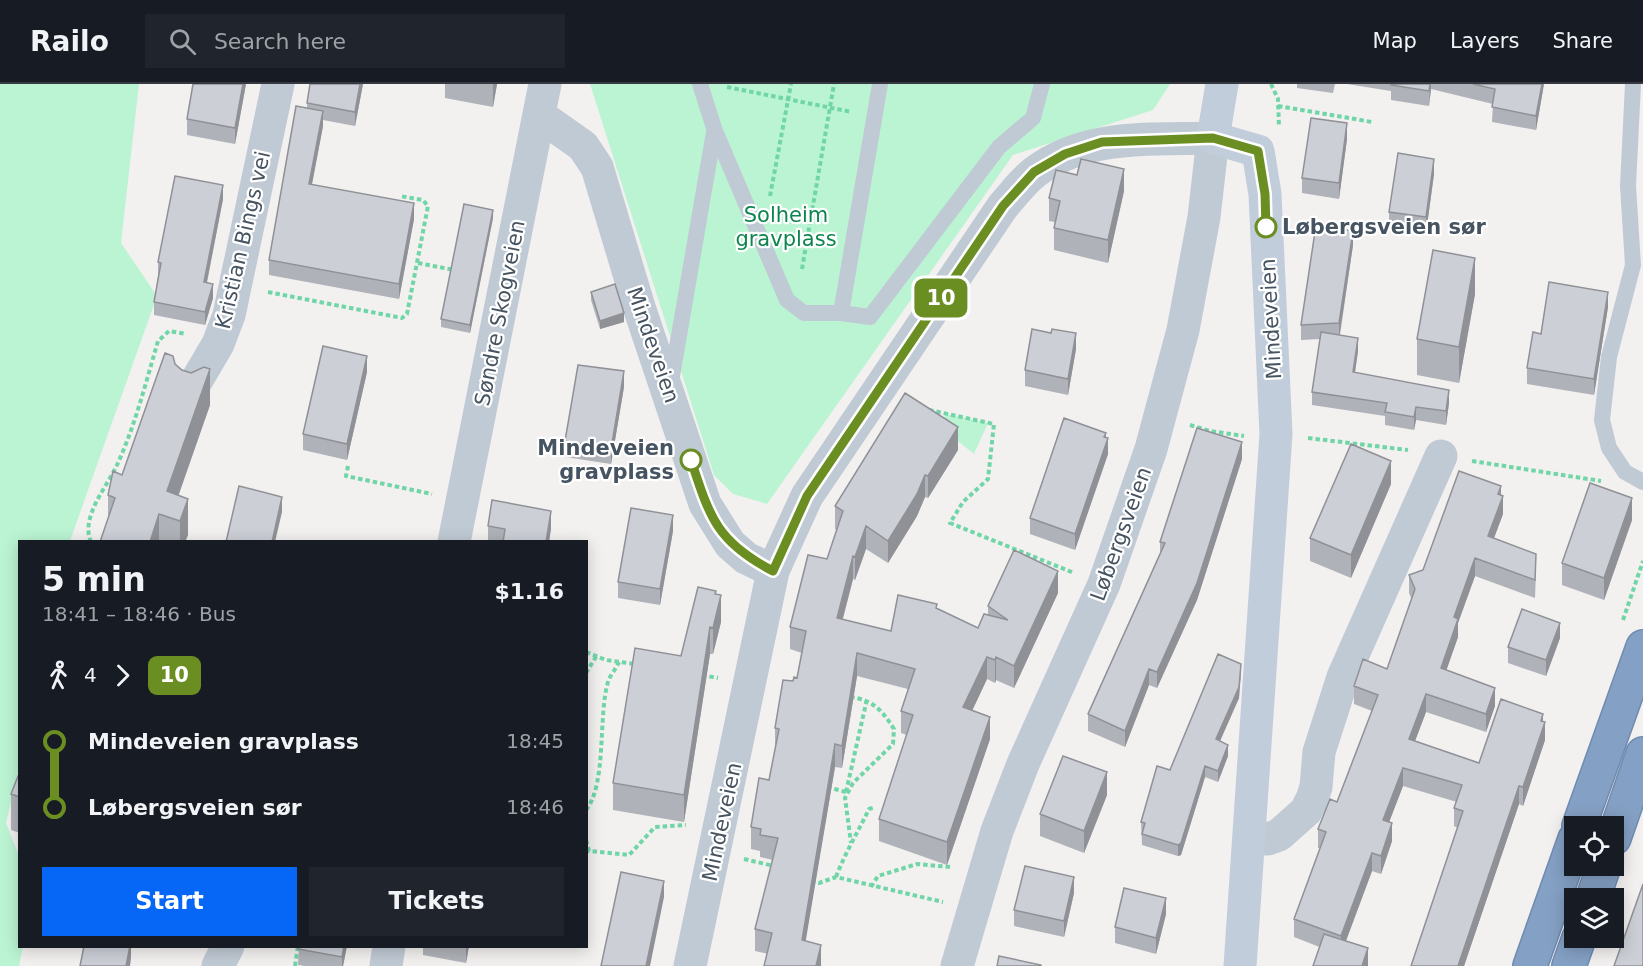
<!DOCTYPE html>
<html lang="en">
<head>
<meta charset="utf-8">
<style>
	body { margin:0; font-family:"DejaVu Sans",sans-serif; background:#20242c; color:#f1f3f6; height:100vh; display:flex; flex-direction:column; font-size:22px; white-space:nowrap }
	* { box-sizing:border-box; margin:0 }
	p { font-size:20px; color:#9ea1a6 }
	.icon { flex:none; width:33px; height:33px; fill:none; stroke:currentColor; stroke-width:2; stroke-linecap:round; stroke-linejoin:round }
	.map { position:relative; flex:1; overflow:hidden }
	.sheet { position:absolute; left:18px; top:456px; width:570px; height:408px; display:flex; flex-direction:column; background:#171b24; border-radius:0px; box-shadow:0 3px 15px #0003 }
	.sheet>* { flex:none }
	.badge { padding:0 12px; border-radius:9px; font-size:21px; line-height:39px }
	.controls { position:absolute; left:1564px; top:732px; display:grid; gap:12px }
	.controls a { display:grid; place-items:center; width:60px; height:60px; border-radius:0px; background:#171b24; box-shadow:0 3px 15px #0003; font-size:30px }
	.map>.badge { position:absolute; translate:-50% -50%; box-shadow:0 0 0 3px #fff }
	.legs { display:flex; align-items:center; gap:9px; height:66px; padding:0 24px; font-size:20px }
	.legs p { margin-inline-start:auto }
	.head { display:flex; align-items:center; justify-content:space-between; height:102px; padding:0 24px }
	h1 { font-size:33px; font-weight:700; line-height:45px }
	.action { display:flex; gap:12px; margin-top:auto; padding:12px 24px }
	.action a { flex:1; height:69px; border-radius:0px; background:#0667f7; color:#fff; font-size:24px; font-weight:700; line-height:69px; text-align:center }
	.action a+a { background:#20242c; color:#f1f3f6 }
	ul { padding:0 24px; list-style:none }
	li { display:flex; align-items:center; gap:21px; height:66px; font-size:22px }
	li i { display:grid; place-items:center; width:9px; height:100%; margin:0 8px; background:currentColor }
	li i::after { content:''; width:15px; height:15px; margin:-8px; border:4px solid; border-radius:50%; background:#171b24 }
	li p { margin-inline-start:auto }
	li:first-child i { background:linear-gradient(#0000 50%,currentColor 0) }
	li:last-child i { background:linear-gradient(currentColor 50%,#0000 0) }
	header { display:flex; align-items:center; gap:36px; box-sizing:border-box; height:84px; padding:0 30px; background:#171b24; border-bottom:2px solid #363941 }
	header strong { font-size:28px }
	nav { display:flex; gap:33px; margin-inline-start:auto; font-size:21px }
	.search { width:420px; height:54px; background:#20242c; display:flex; align-items:center; gap:15px; box-sizing:border-box; padding:0 21px; border-radius:0px; color:#9ea1a6; font-size:22px }
	.map>svg:first-child { display:block }
</style>
</head>
<body>
<header>
<strong>Railo</strong>
<div class="search"><svg class="icon" aria-label="search" viewBox="0 0 24 24"><circle cx="10" cy="10" r="6"/><path d="M15 15l6 6"/></svg>Search here</div>
<nav><a>Map</a><a>Layers</a><a>Share</a></nav>
</header>
<div class="map">
<svg width="1643" height="882" viewBox="0 0 1643 882">
	<rect width="100%" height="100%" fill="#f3f0f0"/>
	<path fill="#bbf4d3" d="M 0,0 L 139,0 L 121,159 L 157,212 L 70,457 L 20,458 L 20,679 L 6,739 L 19,772 L 20,862 L 23,863 L 19,882 L 0,882 Z
		M 590,0 L 1170,0 L 1153,26 L 1013,71 L 767,420 L 733,410 L 714,391 Z
		M 946,330 L 988,339 L 974,370 L 939,342 Z"/>
	<g fill="none" stroke-linecap="round" stroke-linejoin="round">
		<g stroke="#6f8bb0" stroke-width="36">
			<path id="highway" d="M 1579,742 L 1643,563
				M 1614,754 L 1643,670
				M 1593,814 L 1604,782
				M 1530,882 L 1575,755
				M 1569,882 L 1579,854"/>
		</g>
		<path stroke="#70d6a7" stroke-width="4" stroke-dasharray="4.5 3" stroke-linecap="butt" d="M 1271,0 L 1278,15 L 1279,43
			M 727,3 L 852,28
			M 1278,22 L 1372,38
			M 770,112 L 791,0
			M 418,179 L 454,186
			M 802,185 L 834,0
			M 268,208 L 402,234 L 407,230 L 428,122 L 423,116 L 400,112
			M 929,326 L 994,340 L 988,395 L 963,418 L 950,439 L 1074,489
			M 1190,341 L 1210,347 L 1244,352
			M 1308,354 L 1408,366
			M 1472,377 L 1601,397
			M 348,382 L 346,392 L 432,410
			M 91,458 C 80,433 107,403 117,381 C 135,342 146,298 158,257 L 169,247 L 186,250
			M 1623,536 L 1643,477
			M 586,568 L 606,576 L 635,580
			M 586,589 L 597,571
			M 702,591 L 718,594
			M 850,613 C 873,616 882,626 894,645 L 893,660 L 853,699 L 845,714 L 851,759
			M 827,703 L 846,708
			M 846,708 L 867,615
			M 586,726 C 607,700 598,631 608,598 C 610,591 616,585 619,578
			M 586,756 L 589,767 L 629,771 L 655,743 L 686,741
			M 744,775 L 774,782
			M 836,793 C 845,769 858,748 869,725 L 875,723
			M 811,797 L 819,799 L 836,793 L 943,818
			M 871,803 L 878,792 L 917,780 L 950,783
			M 295,882 L 298,862"/>
		<path stroke="#c0cad4" stroke-width="16" d="M 700,0 L 715,47 L 787,216 L 804,229 L 841,229 L 880,0
			M 1633,0 L 1628,102 L 1633,181 L 1609,273 L 1602,336 L 1609,364 L 1625,388 L 1643,398
			M 841,229 L 870,233 L 999,63 L 1033,34 L 1042,0
			M 671,298 L 714,48"/>
		<path stroke="#c0cad4" stroke-width="33" d="M 539,31 L 583,62 L 597,83 L 639,223 L 705,420 L 730,460 L 746,474 L 773,487
			M 191,306 L 218,260 L 229,231 L 278,0
			M 454,458 L 545,0
			M 1250,755 L 1268,755 L 1279,751 L 1306,727 L 1312,715 L 1316,703 L 1319,668 L 1343,593 L 1441,372
			M 218,882 L 228,862
			M 386,882 L 389,862
			M 690,882 L 773,487 L 781,469 L 807,412 L 1003,122 C 1013,111 1023,97 1035,88 C 1086,49 1152,56 1213,54 L 1204,133 L 1183,246 L 1151,365 L 1104,500 L 1023,680 L 997,747 L 957,882"/>
		<path stroke="#c1cddb" stroke-width="33" d="M 1222,0 L 1213,54 L 1258,67 L 1265,110 L 1276,350 L 1240,882"/>
		<use href="#highway" stroke="#84a0c4" stroke-width="33"/>
	</g>
	<path fill="#afb2b8" d="M 193,0 L 246,0 L 235,60 L 187,51 L 187,35 Z
		M 363,0 L 355,42 L 323,36 L 323,42 L 312,101 L 414,135 L 399,215 L 269,191 L 269,176 L 307,24 L 307,19 Z
		M 445,0 L 497,0 L 493,23 L 445,14 Z
		M 1297,0 L 1335,0 L 1333,9 L 1297,4 Z
		M 1347,0 L 1544,0 L 1536,46 L 1492,38 L 1493,20 L 1431,5 L 1429,22 L 1391,16 L 1391,7 Z
		M 1347,55 L 1339,115 L 1302,109 L 1302,94 Z
		M 1434,90 L 1426,149 L 1389,144 L 1389,128 Z
		M 1124,107 L 1108,179 L 1054,166 L 1054,144 L 1055,138 L 1049,137 L 1049,114 Z
		M 223,115 L 207,199 L 213,214 L 205,241 L 154,231 L 154,218 L 158,192 L 158,178 Z
		M 493,134 L 470,249 L 441,243 L 441,235 Z
		M 1353,161 L 1340,251 L 1358,267 L 1355,288 L 1449,319 L 1446,341 L 1416,336 L 1414,346 L 1385,341 L 1385,332 L 1312,321 L 1312,308 L 1320,255 L 1301,256 L 1301,241 Z
		M 591,208 L 624,238 L 600,245 L 591,216 Z
		M 1475,210 L 1459,299 L 1417,291 L 1417,255 Z
		M 1608,223 L 1594,311 L 1527,300 L 1527,284 L 1541,250 Z
		M 1076,265 L 1068,311 L 1025,302 L 1025,286 Z
		M 175,280 L 210,321 L 178,411 L 188,451 L 185,458 L 100,458 L 108,434 L 108,411 L 122,391 Z
		M 367,288 L 347,376 L 303,366 L 303,350 Z
		M 624,303 L 611,380 L 565,373 L 565,357 Z
		M 1106,353 L 1108,370 L 1075,466 L 1030,450 L 1030,434 Z
		M 958,366 L 928,414 L 925,413 L 917,432 L 888,479 L 866,465 L 855,496 L 853,495 L 843,535 L 891,547 L 937,525 L 978,544 L 988,531 L 988,522 L 1058,509 L 1014,604 L 996,596 L 995,599 L 987,595 L 972,627 L 990,655 L 947,781 L 879,757 L 879,735 L 907,651 L 901,649 L 901,627 L 908,605 L 857,592 L 842,684 L 835,683 L 805,857 L 821,882 L 755,867 L 755,845 L 773,776 L 760,773 L 760,767 L 751,765 L 751,743 L 769,696 L 775,666 L 775,644 L 793,597 L 797,594 L 802,569 L 790,565 L 790,543 L 827,475 L 837,446 L 835,445 L 835,422 Z
		M 1242,375 L 1197,516 L 1157,604 L 1149,601 L 1125,663 L 1088,647 L 1088,630 L 1160,469 L 1160,458 Z
		M 1391,400 L 1351,494 L 1310,477 L 1310,454 Z
		M 1501,411 L 1503,430 L 1494,454 L 1536,489 L 1535,514 L 1475,492 L 1458,539 L 1458,553 L 1446,586 L 1495,622 L 1486,648 L 1426,628 L 1415,657 L 1479,679 L 1543,638 L 1545,656 L 1523,722 L 1519,720 L 1464,882 L 1411,882 L 1458,744 L 1454,742 L 1454,724 L 1457,718 L 1403,702 L 1389,738 L 1392,757 L 1381,790 L 1372,787 L 1346,857 L 1368,882 L 1294,853 L 1294,835 L 1320,764 L 1318,764 L 1318,745 L 1337,718 L 1372,627 L 1354,620 L 1354,602 L 1387,585 L 1412,516 L 1409,509 L 1409,491 L 1423,486 Z
		M 1632,436 L 1604,516 L 1562,501 L 1562,479 Z
		M 488,442 L 551,444 L 549,458 L 488,458 Z
		M 673,447 L 660,521 L 618,514 L 618,498 Z
		M 716,510 L 721,538 L 713,570 L 710,570 L 684,738 L 613,726 L 613,699 L 681,572 Z
		M 1560,554 L 1546,592 L 1508,579 L 1508,563 Z
		M 1241,591 L 1239,614 L 1220,657 L 1228,672 L 1218,698 L 1205,693 L 1181,771 L 1178,772 L 1142,761 L 1141,738 L 1170,686 Z
		M 20,687 L 20,749 L 11,746 L 11,710 Z
		M 1107,711 L 1084,769 L 1040,752 L 1040,730 Z
		M 1074,809 L 1064,853 L 1014,842 L 1014,826 Z
		M 1166,830 L 1156,870 L 1115,859 L 1115,843 Z
		M 299,862 L 347,862 L 343,882 L 305,882 L 298,881 Z
		M 423,862 L 469,862 L 466,879 L 423,871 Z"/>
	<path fill="#8f9196" d="M 243,0 L 246,0 L 235,60 L 235,44 Z
		M 360,0 L 363,0 L 355,42 L 355,28 Z
		M 493,0 L 497,0 L 493,23 Z
		M 1430,0 L 1431,0 L 1431,5 L 1429,22 Z
		M 1542,0 L 1544,0 L 1536,46 L 1536,32 Z
		M 323,27 L 323,42 L 309,115 L 309,100 Z
		M 1347,39 L 1347,55 L 1339,115 L 1339,99 Z
		M 1434,75 L 1434,90 L 1426,149 L 1426,133 Z
		M 1124,85 L 1124,107 L 1108,179 L 1108,156 Z
		M 223,101 L 223,115 L 204,212 L 204,198 Z
		M 414,119 L 414,135 L 399,215 L 399,200 Z
		M 493,126 L 493,134 L 470,249 L 470,241 Z
		M 1353,147 L 1353,161 L 1339,254 L 1339,239 Z
		M 1475,174 L 1475,210 L 1459,299 L 1459,263 Z
		M 213,200 L 213,214 L 205,241 L 205,228 Z
		M 1608,208 L 1608,223 L 1594,311 L 1594,295 Z
		M 624,229 L 624,238 L 600,245 L 600,237 Z
		M 1076,249 L 1076,265 L 1068,311 L 1068,295 Z
		M 1358,254 L 1358,267 L 1353,302 L 1353,288 Z
		M 367,272 L 367,288 L 347,376 L 347,360 Z
		M 210,285 L 210,321 L 171,433 L 167,407 Z
		M 624,287 L 624,303 L 611,380 L 611,365 Z
		M 1449,306 L 1449,319 L 1446,341 L 1446,327 Z
		M 1416,323 L 1416,336 L 1414,346 L 1414,333 Z
		M 958,343 L 958,366 L 928,414 L 928,392 Z
		M 1106,349 L 1106,362 L 1108,354 L 1108,370 L 1075,466 L 1075,450 Z
		M 1242,358 L 1242,375 L 1197,516 L 1157,604 L 1157,588 Z
		M 1391,377 L 1391,400 L 1351,494 L 1351,471 Z
		M 925,391 L 925,413 L 917,432 L 888,479 L 888,457 Z
		M 1501,402 L 1501,416 L 1503,412 L 1503,430 L 1488,470 L 1488,452 Z
		M 282,413 L 282,428 L 275,458 L 272,458 Z
		M 1632,414 L 1632,436 L 1604,516 L 1604,494 Z
		M 188,415 L 188,451 L 185,458 L 180,458 L 180,437 Z
		M 551,427 L 551,444 L 549,458 L 546,458 Z
		M 159,430 L 159,458 L 150,458 Z
		M 673,431 L 673,447 L 660,521 L 660,505 Z
		M 866,442 L 866,465 L 855,496 L 855,473 Z
		M 853,472 L 853,495 L 837,556 L 837,534 Z
		M 1475,474 L 1475,492 L 1458,539 L 1458,553 L 1441,602 L 1441,584 L 1454,533 Z
		M 1058,487 L 1058,509 L 1014,604 L 1014,582 Z
		M 721,511 L 721,538 L 713,570 L 713,544 Z
		M 1560,539 L 1560,554 L 1546,592 L 1546,576 Z
		M 710,543 L 710,570 L 684,738 L 684,711 Z
		M 857,569 L 857,592 L 842,684 L 842,662 Z
		M 987,573 L 987,595 L 963,646 L 963,623 Z
		M 996,573 L 996,596 L 995,599 L 995,576 Z
		M 1241,580 L 1239,614 L 1216,666 L 1216,655 Z
		M 1149,585 L 1149,601 L 1125,663 L 1125,647 Z
		M 1495,604 L 1495,622 L 1486,648 L 1486,630 Z
		M 1426,610 L 1426,628 L 1409,673 L 1409,655 Z
		M 1543,630 L 1543,644 L 1545,638 L 1545,656 L 1523,722 L 1523,703 Z
		M 990,633 L 990,655 L 947,781 L 947,758 Z
		M 835,660 L 835,683 L 802,879 L 802,856 Z
		M 1228,661 L 1228,672 L 1218,698 L 1218,687 Z
		M 1205,682 L 1205,693 L 1181,771 L 1178,772 L 1178,761 Z
		M 1403,684 L 1403,702 L 1383,754 L 1383,736 Z
		M 1107,688 L 1107,711 L 1084,769 L 1084,747 Z
		M 1519,702 L 1519,720 L 1464,882 L 1458,882 Z
		M 1392,739 L 1392,757 L 1381,790 L 1381,772 Z
		M 1372,769 L 1372,787 L 1341,870 L 1341,852 Z
		M 1074,793 L 1074,809 L 1064,853 L 1064,837 Z
		M 664,797 L 664,813 L 650,882 L 646,882 Z
		M 1166,814 L 1166,830 L 1156,870 L 1156,854 Z
		M 821,861 L 821,882 L 816,882 Z
		M 130,862 L 131,862 L 131,874 L 130,882 L 126,882 Z
		M 344,862 L 347,862 L 343,882 L 342,882 L 342,873 Z
		M 466,862 L 469,862 L 466,879 Z
		M 1368,864 L 1368,882 L 1362,882 Z"/>
	<path fill="#cccfd6" stroke="#8f9196" stroke-width="1.5" d="M 193,0 L 243,0 L 235,44 L 187,35 Z
		M 310,0 L 360,0 L 355,28 L 307,19 Z
		M 1392,0 L 1430,0 L 1429,7 L 1391,1 Z
		M 1473,0 L 1542,0 L 1536,32 L 1492,23 L 1495,5 Z
		M 296,22 L 323,27 L 309,100 L 414,119 L 399,200 L 269,176 Z
		M 1311,34 L 1347,39 L 1339,99 L 1302,94 Z
		M 1398,69 L 1434,75 L 1426,133 L 1389,128 Z
		M 1081,75 L 1124,85 L 1108,156 L 1054,144 L 1060,117 L 1049,114 L 1056,86 L 1077,91 Z
		M 175,92 L 223,101 L 204,198 L 213,200 L 205,228 L 154,218 L 161,179 L 158,178 Z
		M 464,120 L 493,126 L 470,241 L 441,235 Z
		M 1316,141 L 1353,147 L 1339,239 L 1301,241 Z
		M 1433,166 L 1475,174 L 1459,263 L 1417,255 Z
		M 1549,198 L 1608,208 L 1594,295 L 1527,284 L 1533,248 L 1541,250 Z
		M 615,200 L 624,229 L 600,237 L 591,208 Z
		M 1032,245 L 1051,249 L 1052,245 L 1076,249 L 1068,295 L 1025,286 Z
		M 1321,248 L 1358,254 L 1353,288 L 1449,306 L 1446,327 L 1416,323 L 1414,333 L 1385,328 L 1387,319 L 1312,308 Z
		M 323,262 L 367,272 L 347,360 L 303,350 Z
		M 165,269 L 173,272 L 175,280 L 182,286 L 191,289 L 204,283 L 210,285 L 167,407 L 188,415 L 180,437 L 159,430 L 150,458 L 100,458 L 115,414 L 108,411 L 113,387 L 122,391 Z
		M 578,281 L 624,287 L 611,365 L 565,357 Z
		M 905,309 L 958,343 L 928,392 L 925,391 L 917,410 L 888,457 L 866,442 L 855,473 L 853,472 L 837,534 L 891,547 L 898,511 L 937,520 L 936,524 L 978,544 L 984,530 L 1008,536 L 988,522 L 1014,466 L 1058,487 L 1014,582 L 996,573 L 995,576 L 987,573 L 963,623 L 990,633 L 947,758 L 879,735 L 913,631 L 901,627 L 915,585 L 857,569 L 842,662 L 835,660 L 802,856 L 821,861 L 816,882 L 764,882 L 772,849 L 755,845 L 778,754 L 760,751 L 761,745 L 751,743 L 759,694 L 769,696 L 779,645 L 775,644 L 783,596 L 793,597 L 794,593 L 797,594 L 806,547 L 790,543 L 808,471 L 827,475 L 843,427 L 835,422 Z
		M 1064,334 L 1106,349 L 1104,353 L 1108,354 L 1075,450 L 1030,434 Z
		M 1197,344 L 1242,358 L 1197,499 L 1157,588 L 1149,585 L 1125,647 L 1088,630 L 1165,459 L 1160,458 Z
		M 1351,360 L 1391,377 L 1351,471 L 1310,454 Z
		M 1459,387 L 1501,402 L 1498,410 L 1503,412 L 1488,452 L 1536,470 L 1535,496 L 1475,474 L 1454,533 L 1458,535 L 1441,584 L 1495,604 L 1486,630 L 1426,610 L 1409,655 L 1479,679 L 1501,615 L 1543,630 L 1541,637 L 1545,638 L 1523,703 L 1519,702 L 1458,882 L 1411,882 L 1463,727 L 1454,724 L 1462,701 L 1403,684 L 1383,736 L 1392,739 L 1381,772 L 1372,769 L 1341,852 L 1294,835 L 1326,748 L 1318,745 L 1330,715 L 1337,718 L 1378,611 L 1354,602 L 1363,575 L 1387,585 L 1415,505 L 1409,491 L 1423,486 Z
		M 1590,399 L 1632,414 L 1604,494 L 1562,479 Z
		M 239,402 L 282,413 L 272,458 L 226,458 Z
		M 492,416 L 551,427 L 546,458 L 503,458 L 505,445 L 488,442 Z
		M 631,424 L 673,431 L 660,505 L 618,498 Z
		M 698,503 L 716,507 L 715,510 L 721,511 L 713,544 L 710,543 L 684,711 L 613,699 L 635,564 L 681,572 Z
		M 1522,525 L 1560,539 L 1546,576 L 1508,563 Z
		M 1218,570 L 1241,580 L 1239,603 L 1216,655 L 1228,661 L 1218,687 L 1205,682 L 1181,759 L 1178,761 L 1142,750 L 1145,739 L 1141,738 L 1157,682 L 1170,686 Z
		M 1063,672 L 1107,688 L 1084,747 L 1040,730 Z
		M 20,687 L 20,713 L 11,710 Z
		M 1025,782 L 1074,793 L 1064,837 L 1014,826 Z
		M 621,788 L 664,797 L 646,882 L 601,882 Z
		M 1643,800 L 1643,882 L 1614,882 Z
		M 1124,804 L 1166,814 L 1156,854 L 1115,843 Z
		M 1324,850 L 1368,864 L 1362,882 L 1313,882 Z
		M 84,862 L 130,862 L 126,882 L 80,882 Z
		M 299,862 L 344,862 L 342,873 L 298,865 Z
		M 999,872 L 1041,881 L 1041,882 L 997,882 Z"/>
	<g fill="none" stroke-linecap="round" stroke-linejoin="round">
		<g stroke="#fff" stroke-width="14">
			<path id="line-1" d="M 691,376 C 710,434 717,458 773,487 L 807,412 L 1003,122 L 1034,88 L 1065,70 L 1102,58 L 1213,54 L 1258,67 L 1265,110 L 1266,143"/>
		</g>
		<use href="#line-1" stroke="#6b8e23" stroke-width="9"/>
	</g>
	<g fill="#fff" stroke="#6b8e23" stroke-width="3">
		<circle cx="1266" cy="143" r="10"/>
		<circle cx="691" cy="376" r="10"/>
	</g>
	<g text-anchor="middle" stroke-width="4.5" stroke-linejoin="round" paint-order="stroke">
		<g font-size="21" fill="#0e854e" stroke="#fff">
			<text x="786" y="138">Solheim<tspan x="786" dy="24">gravplass</tspan></text>
		</g>
		<g font-size="21" font-weight="bold" fill="#465360" stroke="#fff" text-anchor="start">
			<text x="1282" y="150">Løbergsveien sør</text>
			<text x="674" y="371" text-anchor="end">Mindeveien<tspan x="674" dy="24">gravplass</tspan></text>
		</g>
		<g font-size="21" fill="#465360" stroke="#fff">
			<text transform="translate(243 156) rotate(-77)" y="7">Kristian Bings vei</text>
			<text transform="translate(500 229) rotate(-79)" y="7">Søndre Skogveien</text>
			<text transform="translate(1271 235) rotate(-93)" y="7">Mindeveien</text>
			<text transform="translate(653 261) rotate(71)" y="7">Mindeveien</text>
			<text transform="translate(1121 450) rotate(-70)" y="7">Løbergsveien</text>
			<text transform="translate(722 738) rotate(-78)" y="7">Mindeveien</text>
		</g>
	</g>
</svg>
<div class="controls">
<a><svg class="icon" aria-label="locate" viewBox="0 0 24 24"><circle cx="12" cy="12" r="6"/><path d="M12 2v4M12 18v4M2 12h4M18 12h4"/></svg></a>
<a><svg class="icon" aria-label="layers" viewBox="0 0 24 24"><path d="M12 4l9 5-9 5-9-5zM3 14l9 5 9-5"/></svg></a>
</div>
<b class="badge" style="left:941px;top:214px;background:#6b8e23;color:#fff">10</b>
<section class="sheet">
<div class="head"><div><h1>5 min</h1><p>18:41 – 18:46 · Bus</p></div><b>$1.16</b></div>
<div class="legs"><svg class="icon" aria-label="walk" viewBox="0 0 24 24"><circle cx="13" cy="4" r="2"/><path d="M13 8l-2 6 4 7M11 14l-3 7M7 12l3-4h3l4 4"/></svg>4<svg class="icon" aria-label="forward" viewBox="0 0 24 24"><path d="M9 5l7 7-7 7"/></svg><b class="badge" style="background:#6b8e23;color:#fff">10</b></div>
<ul>
<li><i style="color:#6b8e23"></i><b>Mindeveien gravplass</b><p>18:45</p></li>
<li><i style="color:#6b8e23"></i><b>Løbergsveien sør</b><p>18:46</p></li>
</ul>
<div class="action"><a>Start</a><a>Tickets</a></div>
</section>
</div>
</body>
</html>
